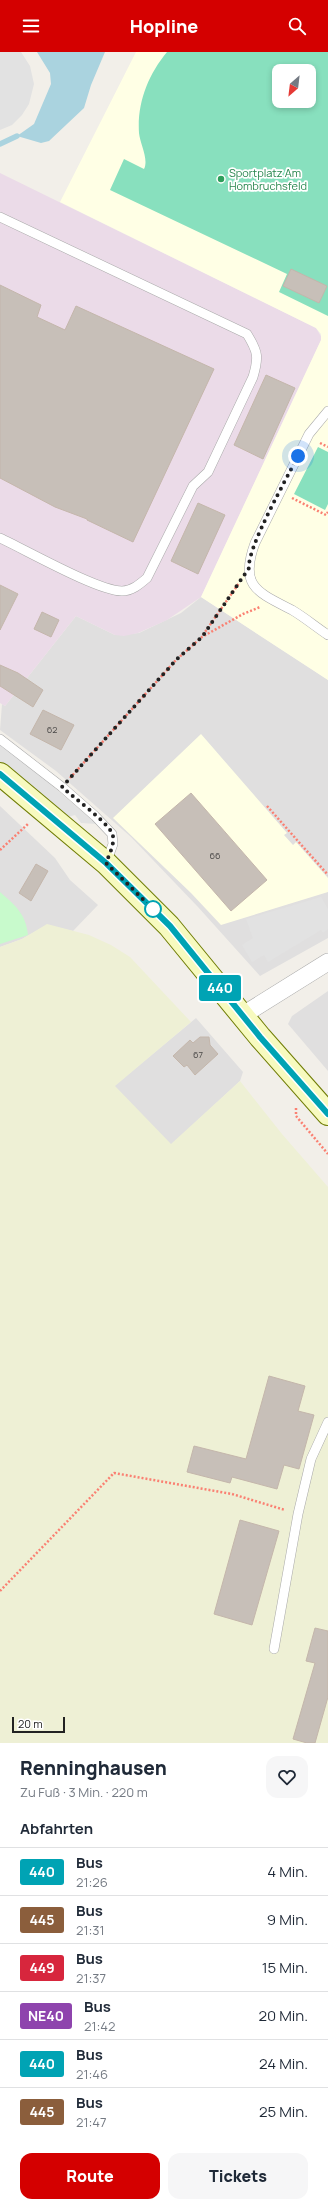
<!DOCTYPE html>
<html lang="de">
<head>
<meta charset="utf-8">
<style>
	body { margin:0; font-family:Manrope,sans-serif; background:#f6f6f7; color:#1f2937; height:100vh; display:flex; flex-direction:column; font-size:15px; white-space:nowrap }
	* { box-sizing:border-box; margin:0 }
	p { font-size:13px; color:#747a83 }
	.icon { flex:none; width:22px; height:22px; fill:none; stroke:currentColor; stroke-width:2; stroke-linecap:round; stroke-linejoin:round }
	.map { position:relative; height:1691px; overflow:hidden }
	.panel { display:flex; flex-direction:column; background:#fff; flex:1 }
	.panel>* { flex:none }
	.badge { padding:0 8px; border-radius:3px; font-size:14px; line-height:26px }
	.needle { width:26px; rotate:208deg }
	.tools { position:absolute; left:272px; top:12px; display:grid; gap:8px }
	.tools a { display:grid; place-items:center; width:44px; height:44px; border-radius:8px; background:#fff; box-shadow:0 2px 6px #0003; font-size:20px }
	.scale { position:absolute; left:12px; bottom:10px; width:53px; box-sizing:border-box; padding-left:4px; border:2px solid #222; border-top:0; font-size:11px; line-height:14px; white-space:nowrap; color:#222; -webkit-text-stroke:3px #fff; paint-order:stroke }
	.you { position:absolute; width:20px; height:20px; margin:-10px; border:3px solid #fff; border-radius:50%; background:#1a73e8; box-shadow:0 0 0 6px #1a73e833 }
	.map>.badge { position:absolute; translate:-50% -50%; box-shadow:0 0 0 2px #fff }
	h2 { padding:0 20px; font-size:15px; line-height:36px }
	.round { display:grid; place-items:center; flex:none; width:42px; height:42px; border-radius:12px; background:#f6f6f7 }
	.overview { display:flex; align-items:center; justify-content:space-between; height:68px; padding:0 20px }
	h1 { font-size:19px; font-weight:800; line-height:30px }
	.cta { display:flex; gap:8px; margin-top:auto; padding:8px 20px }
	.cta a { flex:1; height:46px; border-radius:12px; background:#d40000; color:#fff; font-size:16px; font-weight:800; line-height:46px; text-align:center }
	.cta a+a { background:#f6f6f7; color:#1f2937 }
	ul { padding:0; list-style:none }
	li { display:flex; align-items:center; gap:12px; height:48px; padding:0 20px; border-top:1px solid #e0e1e3 }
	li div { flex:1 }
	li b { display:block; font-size:15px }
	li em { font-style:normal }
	li .badge { min-width:44px; font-weight:700; text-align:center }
	header { display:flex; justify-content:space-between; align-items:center; height:52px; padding:0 20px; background:#d40000; color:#fff; font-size:18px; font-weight:800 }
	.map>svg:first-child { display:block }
</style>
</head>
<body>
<header><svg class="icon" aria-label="menu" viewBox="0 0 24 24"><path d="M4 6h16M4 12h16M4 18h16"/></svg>Hopline<svg class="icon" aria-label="search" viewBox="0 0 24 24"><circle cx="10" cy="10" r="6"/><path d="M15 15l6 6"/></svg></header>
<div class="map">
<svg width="328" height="1691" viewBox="0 0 328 1691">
	<rect width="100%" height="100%" fill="#f2efe9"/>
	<path fill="#e0dfdf" d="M 201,545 L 328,628 L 328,886 L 260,924 L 198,855 L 131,785 L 56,719 L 0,678 L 2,652 L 5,654 L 76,564 L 115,583 L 139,581 L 181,561 Z
		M 0,754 L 55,806 L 70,828 L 98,853 L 73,879 L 47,873 L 22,887 L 0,895 Z
		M 328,939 L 328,1019 L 288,972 L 292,964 Z
		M 196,966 L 243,1020 L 240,1029 L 171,1093 L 114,1034 Z"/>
	<path fill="#ebdbe8" d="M 0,121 L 316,276 L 322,286 L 201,545 L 167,568 L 138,581 L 124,584 L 115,583 L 76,564 L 5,654 L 0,651 Z"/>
	<path fill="#ffffe5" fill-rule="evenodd" d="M 136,0 L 328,0 L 328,628 L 201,545 L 321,288 L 321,282 L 316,276 L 60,150 ZM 279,19 L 309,19 L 309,49 L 279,49 Z
		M 201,682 L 287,781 L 284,783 L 293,793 L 296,790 L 328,826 L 328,840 L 221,873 L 191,841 L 113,766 Z"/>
	<path fill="#eef0d5" d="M 47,872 L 89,883 L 111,893 L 130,905 L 191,970 L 115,1034 L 171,1092 L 240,1029 L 282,1082 L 328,1135 L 328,1691 L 0,1691 L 0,895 L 22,887 Z"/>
	<path fill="#c8facc" d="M 0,840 C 15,853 26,862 28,883 L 0,892 Z"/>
	<path fill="#88e0be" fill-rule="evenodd" d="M 167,0 L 328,0 L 328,264 L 279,240 L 287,222 L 110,138 L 124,107 L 144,117 C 149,107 140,92 139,81 C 137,51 148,23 167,0 ZM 279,19 L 309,19 L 309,49 L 279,49 Z
		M 318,395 L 328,400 L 328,452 L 325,458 L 294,442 Z"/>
	<path fill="#e2e2e2" d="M 0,0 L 21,0 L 30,14 L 34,32 L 29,52 L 22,63 L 12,73 L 0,78 Z
		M 0,693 L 42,725 L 97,772 L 81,771 L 75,763 L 68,765 L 0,710 Z
		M 321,845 L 328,857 L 328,877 L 323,881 L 321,878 L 268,910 L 264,903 L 252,910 L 242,893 L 253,886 L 246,867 Z"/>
	<path fill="#aad3df" d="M 37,0 L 105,0 L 91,33 L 84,56 L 49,89 L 41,91 L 17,84 L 34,72 L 51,32 L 50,21 Z"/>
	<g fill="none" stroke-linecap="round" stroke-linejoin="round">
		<path stroke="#aad3df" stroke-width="5.5" d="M 0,92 L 17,84"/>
	</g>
	<path fill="#c7bfb8" stroke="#c4b6ab" d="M 291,217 L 327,234 L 319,251 L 283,234 Z
		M 0,233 L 41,253 L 37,265 L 65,278 L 76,254 L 214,317 L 133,490 L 87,468 L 87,467 L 55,455 L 0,426 Z
		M 266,323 L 295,336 L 263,407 L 234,393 Z
		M 198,451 L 225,463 L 198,522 L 171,509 Z
		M 0,533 L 18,542 L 0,578 Z
		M 42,560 L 59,568 L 51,585 L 34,577 Z
		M 0,613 L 18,621 L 43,638 L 33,655 L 0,634 Z
		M 43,658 L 74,673 L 61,698 L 30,682 Z
		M 191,741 L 267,828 L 231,859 L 155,772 Z
		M 36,812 L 48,819 L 31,849 L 19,841 Z
		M 200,985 L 209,985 L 210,993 L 218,1002 L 195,1023 L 187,1013 L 184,1015 L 173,1004 L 190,988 L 193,991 Z
		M 269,1324 L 305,1334 L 298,1359 L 314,1363 L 299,1417 L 284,1413 L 277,1437 L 232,1425 L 230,1431 L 187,1420 L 194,1394 L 246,1407 Z
		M 240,1468 L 279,1479 L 252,1573 L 214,1562 Z
		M 315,1576 L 328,1579 L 328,1645 L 315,1691 L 307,1691 L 293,1687 L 315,1611 L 306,1609 Z"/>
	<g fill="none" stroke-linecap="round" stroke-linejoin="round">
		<g stroke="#a9a9a9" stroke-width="10">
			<path id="lane" d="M 0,165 L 247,282 C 258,300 259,305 253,325 L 208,420 L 193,434 L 147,526 C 140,532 132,539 122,539 C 98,539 26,498 0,486
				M 328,359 L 309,382 L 255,491 C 239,534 257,540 292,558 C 304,565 316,575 328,583
				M 0,687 L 62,735 L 95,764 L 112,782 L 113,792 L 106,811
				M 274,1597 L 298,1462 L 311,1407 L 328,1370"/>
		</g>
		<g stroke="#a9a9a9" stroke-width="18">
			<path id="street" d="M 243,963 L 328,910"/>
		</g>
		<g stroke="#707d05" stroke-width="24">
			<path id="secondary" d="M 0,722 L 106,811 L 169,874 L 260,985 L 328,1062"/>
		</g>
		<path stroke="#fa8072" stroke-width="2.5" stroke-dasharray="2 2" stroke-linecap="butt" d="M 320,391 L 328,395
			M 292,446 L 326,463 L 328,460
			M 203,583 L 239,531
			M 70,726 L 176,608 L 202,585 L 243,562 L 260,555
			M 267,754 L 328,823
			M 0,798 L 29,771
			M 296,1056 L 296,1064 L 328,1102
			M 0,1539 L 114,1421 L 232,1442 L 285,1458"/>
		<use href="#lane" stroke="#fff" stroke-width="9"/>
		<use href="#street" stroke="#fff" stroke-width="17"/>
		<use href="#secondary" stroke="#f7fabf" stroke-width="22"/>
	</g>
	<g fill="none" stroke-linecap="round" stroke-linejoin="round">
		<g stroke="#fff" stroke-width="9">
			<path id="line" d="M 0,722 L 106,811 L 170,874 L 260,985 L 328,1062"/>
		</g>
		<use href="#line" stroke="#00a3b4" stroke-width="6"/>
		<path stroke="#222" stroke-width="4" stroke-dasharray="0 7.2" d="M 153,857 L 106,811 C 109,803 116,790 112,781 C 105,768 74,746 62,735 L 176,608 L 202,585 L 249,516 C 247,496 287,426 298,404"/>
	</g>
	<circle fill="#2e9e5b" stroke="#fff" stroke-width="1.5" cx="221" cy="127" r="4"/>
	<circle fill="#fff" stroke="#00a3b4" stroke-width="2" cx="153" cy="857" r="8"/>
	<g text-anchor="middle" stroke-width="3.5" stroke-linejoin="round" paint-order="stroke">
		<g font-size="9" fill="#4b4948">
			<text x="52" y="681">62</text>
			<text x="215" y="807">66</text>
			<text x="198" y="1006">67</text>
		</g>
		<g font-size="11" fill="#27864d" stroke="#fff" text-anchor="start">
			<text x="229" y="125">Sportplatz Am<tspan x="229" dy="13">Hombruchsfeld</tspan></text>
		</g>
	</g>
</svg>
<div class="tools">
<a><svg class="needle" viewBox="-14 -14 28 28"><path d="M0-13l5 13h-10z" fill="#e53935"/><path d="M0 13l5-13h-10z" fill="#747a83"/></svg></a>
</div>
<div class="scale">20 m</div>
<div class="you" style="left:298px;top:404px"></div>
<b class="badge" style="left:220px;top:936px;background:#00a3b4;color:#fff">440</b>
</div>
<section class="panel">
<div class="overview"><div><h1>Renninghausen</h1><p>Zu Fuß · 3 Min. · 220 m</p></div><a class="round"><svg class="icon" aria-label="heart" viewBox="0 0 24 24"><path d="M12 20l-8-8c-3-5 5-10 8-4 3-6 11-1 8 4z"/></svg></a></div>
<h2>Abfahrten</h2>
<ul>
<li><span class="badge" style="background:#00a3b4;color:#fff">440</span><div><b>Bus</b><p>21:26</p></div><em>4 Min.</em></li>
<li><span class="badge" style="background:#8b5e3c;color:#fff">445</span><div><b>Bus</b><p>21:31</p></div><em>9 Min.</em></li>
<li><span class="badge" style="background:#d7263d;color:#fff">449</span><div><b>Bus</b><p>21:37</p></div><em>15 Min.</em></li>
<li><span class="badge" style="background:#8e44ad;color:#fff">NE40</span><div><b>Bus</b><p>21:42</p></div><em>20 Min.</em></li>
<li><span class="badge" style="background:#00a3b4;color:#fff">440</span><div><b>Bus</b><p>21:46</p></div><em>24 Min.</em></li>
<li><span class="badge" style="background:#8b5e3c;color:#fff">445</span><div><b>Bus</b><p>21:47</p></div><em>25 Min.</em></li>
</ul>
<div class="cta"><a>Route</a><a>Tickets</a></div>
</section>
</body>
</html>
